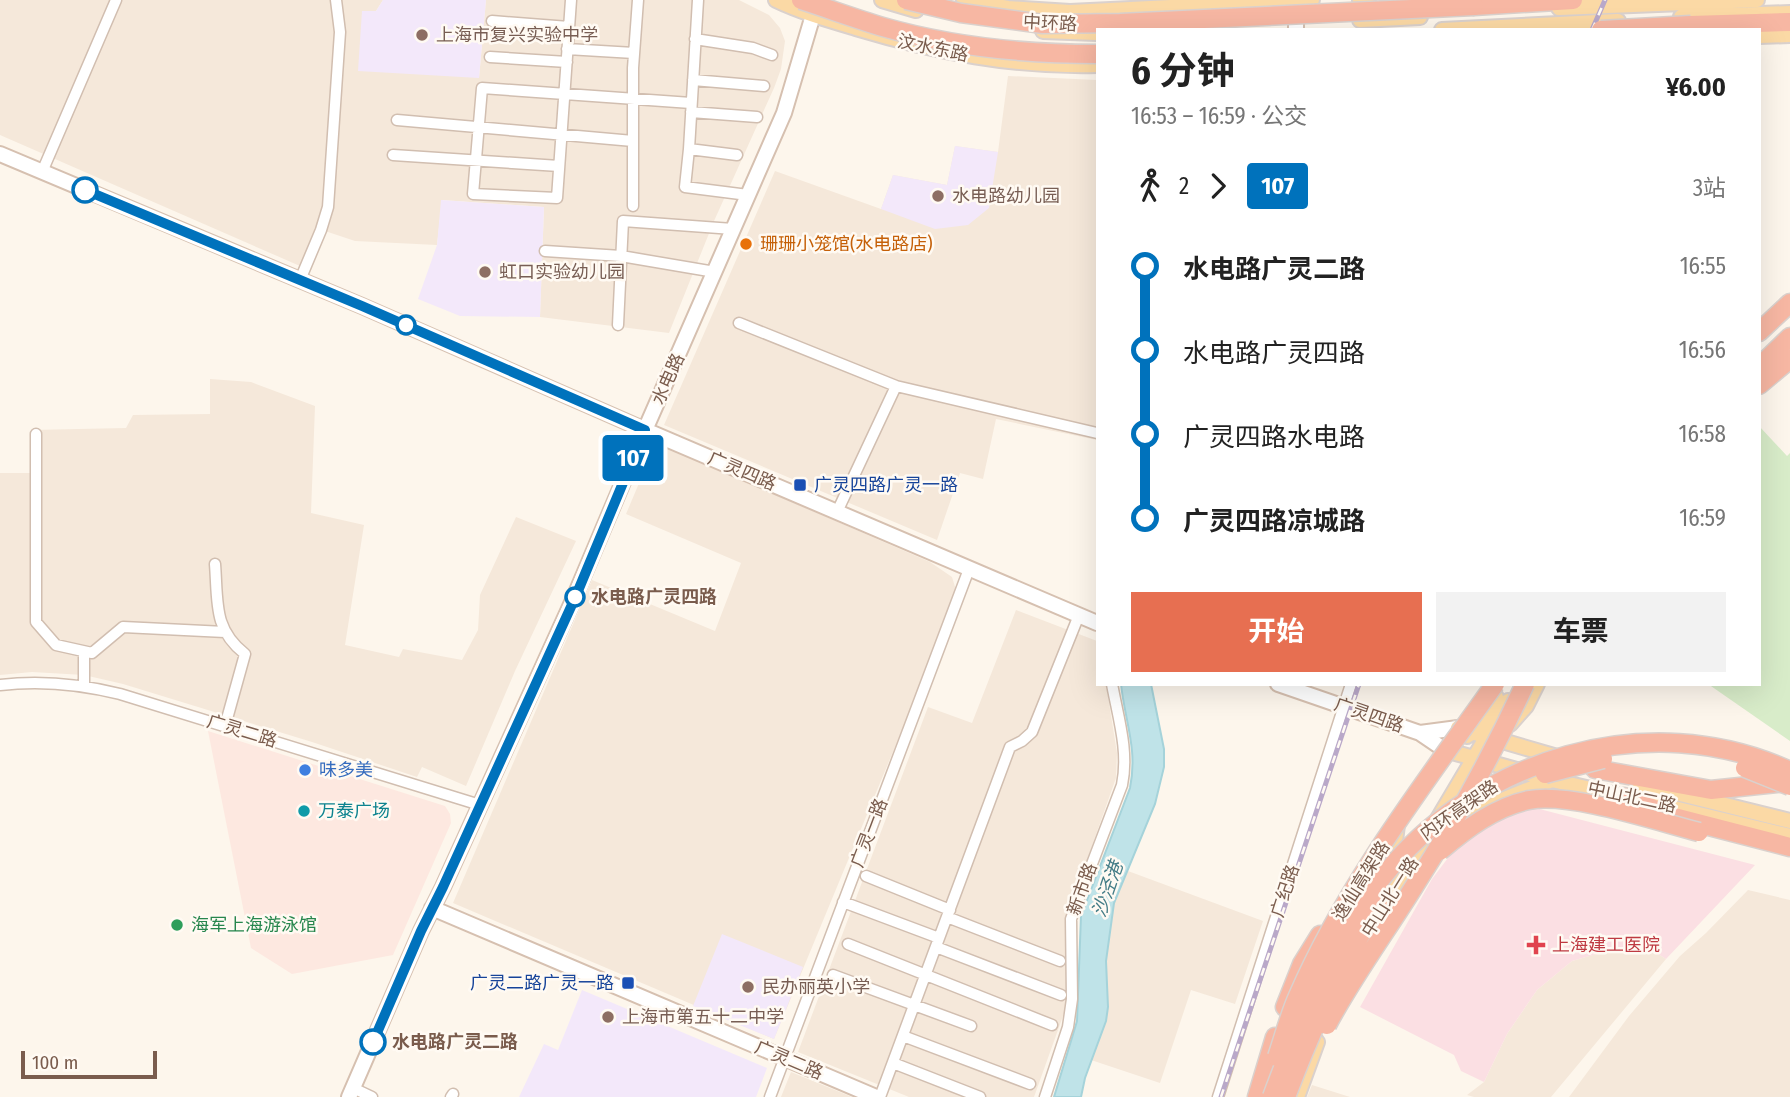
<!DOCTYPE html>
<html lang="zh">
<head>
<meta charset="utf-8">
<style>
	body { margin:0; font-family:"Fira Sans Condensed","Noto Sans SC",sans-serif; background:#f2f2f2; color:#222; height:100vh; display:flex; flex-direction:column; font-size:26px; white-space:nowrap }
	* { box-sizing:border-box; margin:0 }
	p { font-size:23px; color:#767676 }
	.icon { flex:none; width:38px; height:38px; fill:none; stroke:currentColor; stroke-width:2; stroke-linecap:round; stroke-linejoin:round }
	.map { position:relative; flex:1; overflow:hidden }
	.sheet { position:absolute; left:1096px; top:28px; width:665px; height:658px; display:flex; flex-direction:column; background:#fff; border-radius:0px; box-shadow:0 7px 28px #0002 }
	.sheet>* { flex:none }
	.badge { padding:0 14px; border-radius:5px; font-size:24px; line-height:46px }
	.scale { position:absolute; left:21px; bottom:18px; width:136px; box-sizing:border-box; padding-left:7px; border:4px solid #7a5c4d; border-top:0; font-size:19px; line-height:24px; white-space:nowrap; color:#7a5c4d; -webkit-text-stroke:5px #fffaf3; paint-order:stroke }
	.map>.badge { position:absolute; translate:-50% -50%; box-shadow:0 0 0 4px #fff }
	.legs { display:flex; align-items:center; gap:10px; height:77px; padding:0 35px; font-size:23px }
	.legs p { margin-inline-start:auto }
	.headline { display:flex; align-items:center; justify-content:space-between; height:119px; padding:0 35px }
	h1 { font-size:38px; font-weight:700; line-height:52px }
	.cta { display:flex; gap:14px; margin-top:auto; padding:14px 35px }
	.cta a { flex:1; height:80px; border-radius:0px; background:#e76f51; color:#fff; font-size:28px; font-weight:700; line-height:80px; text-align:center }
	.cta a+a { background:#f2f2f2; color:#222 }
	ul { padding:0 35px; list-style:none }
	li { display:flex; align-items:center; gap:24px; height:84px; font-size:26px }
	li i { display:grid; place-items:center; width:10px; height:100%; margin:0 9px; background:currentColor }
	li i::after { content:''; width:18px; height:18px; margin:-9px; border:5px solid; border-radius:50%; background:#fff }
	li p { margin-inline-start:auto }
	li:first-child i { background:linear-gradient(#0000 50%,currentColor 0) }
	li:last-child i { background:linear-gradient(currentColor 50%,#0000 0) }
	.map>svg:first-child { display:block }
</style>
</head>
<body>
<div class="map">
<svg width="1790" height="1097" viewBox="0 0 1790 1097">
	<rect width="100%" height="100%" fill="#fdf6ec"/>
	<path fill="#f5e8da" d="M 0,0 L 383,0 L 376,11 L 362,11 L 479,78 L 486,0 L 739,0 L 769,15 L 780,28 L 785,41 L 781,69 L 774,88 L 714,221 L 669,333 L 540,317 L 544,207 L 442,200 L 437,245 L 355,241 L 316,228 L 300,266 L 0,135 Z
		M 1008,76 L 1097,80 L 1097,440 L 996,419 L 983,479 L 960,473 L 937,540 L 664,425 L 775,171 L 881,209 L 893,175 L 947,185 L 955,146 L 998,152 Z
		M 210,379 L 251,382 L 315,406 L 311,513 L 364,525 L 345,645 L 399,657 L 403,649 L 462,660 L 478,630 L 480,595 L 516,517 L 576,541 L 515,671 L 466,786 L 422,767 L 417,777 L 312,742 L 123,684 L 84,675 L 32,672 L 0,675 L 0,473 L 32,473 L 31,430 L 126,428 L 133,415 L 210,414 Z
		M 656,443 L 930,562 L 952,577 L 956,590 L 909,713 L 774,1039 L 453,903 L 592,580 L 715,631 L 741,563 L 626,514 Z
		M 1016,610 L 1097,641 L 1097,684 L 1106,684 L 1117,753 L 1116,778 L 1065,922 L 1068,1002 L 1034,1097 L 909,1097 L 798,1052 L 928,707 L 972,723 Z
		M 1128,871 L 1263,921 L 1235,1004 L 1191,990 L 1160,1083 L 1091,1060 L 1106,1021 L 1108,1007 L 1106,961 L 1110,926 L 1114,903 Z
		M 1748,890 L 1790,900 L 1790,1097 L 1569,1097 L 1629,1016 L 1680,956 L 1706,933 Z
		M 1647,947 L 1666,959 L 1551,1097 L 1474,1097 L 1467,1095 L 1484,1082 L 1507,1034 L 1537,990 L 1572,961 L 1617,948 Z
		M 791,1072 L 852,1097 L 781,1097 Z
		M 1312,1085 L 1350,1097 L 1307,1097 Z"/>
	<path fill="#fde8e0" d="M 208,731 L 445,806 L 450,814 L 451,823 L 393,955 L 292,974 L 251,948 Z"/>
	<path fill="#f3e8fa" d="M 383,0 L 486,0 L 479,78 L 358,71 L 362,11 L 376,11 Z
		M 955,146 L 998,152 L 989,208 L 968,225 L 935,229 L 881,209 L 893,175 L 947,185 Z
		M 441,200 L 544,207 L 540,317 L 460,316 L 418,299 L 437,245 Z
		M 722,934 L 803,967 L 774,1039 L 693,1006 Z
		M 582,990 L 767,1068 L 756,1097 L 519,1097 L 544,1044 L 558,1050 Z"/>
	<path fill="#fbdfe3" d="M 1528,806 L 1755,865 L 1666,959 L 1647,947 L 1617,948 L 1572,961 L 1537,990 L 1507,1034 L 1484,1082 L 1461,1071 L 1454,1055 L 1360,1007 L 1432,879 L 1454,850 L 1474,829 Z"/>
	<path fill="#d8ecc9" d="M 1759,426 L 1787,456 L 1790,453 L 1790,741 L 1708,684 L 1759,684 Z"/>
	<path fill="#bfe3e8" stroke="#a5d3da" stroke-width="2" d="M 1121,684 L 1151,684 L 1164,749 L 1164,767 L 1155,804 L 1114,903 L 1106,961 L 1108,1007 L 1106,1021 L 1085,1078 L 1081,1097 L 1054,1097 L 1077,1021 L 1081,916 L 1130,788 C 1138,749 1125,722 1121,684 Z"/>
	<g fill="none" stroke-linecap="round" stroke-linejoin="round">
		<g stroke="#d1beb0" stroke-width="13">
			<path id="street" d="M 571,0 C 566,66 562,132 557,198 L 473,194 L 482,88 L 691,103
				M 698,0 L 689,149 L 737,155
				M 492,21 L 569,27
				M 695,39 L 753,48 L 772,55
				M 567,49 L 634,53
				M 490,57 L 567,62
				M 693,80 L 764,86
				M 691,112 L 757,117
				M 397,120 L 633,141
				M 689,149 L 685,187 L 748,195
				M 393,155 L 559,166
				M 42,172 L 116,0
				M 633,206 L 633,68 L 638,0
				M 545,251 L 621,256 L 715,272
				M 300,280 L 321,230 L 328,207 L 340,32 L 336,0
				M 739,323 L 896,386 L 1097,433
				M 618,325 L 623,221 L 733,229
				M 36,434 L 36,622 L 56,645 L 92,653 L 123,627 L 225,632
				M 837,512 L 896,386
				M 215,564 C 218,602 213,629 245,654 L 225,726
				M 0,685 C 41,680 80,684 120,694 L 480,805
				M 84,686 L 84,652
				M 866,876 L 950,910
				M 843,902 L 939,938
				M 947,917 L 1060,961
				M 848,944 L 1052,1025
				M 936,947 L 1061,995
				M 833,975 L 971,1026
				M 903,1036 L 1030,1084
				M 893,1063 L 980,1097
				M 353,1088 L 372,1097
				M 451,1097 L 453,1094
				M 770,1097 L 969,569
				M 880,1097 L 1010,747 L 1022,741 L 1032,732 L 1079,615
				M 1045,1097 L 1068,1027 L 1072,999 L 1071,919 L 1122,785 C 1129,751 1118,717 1112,684
				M 1218,1097 L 1351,684"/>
		</g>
		<g stroke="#d6c0b0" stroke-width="18">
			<path id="secondary" d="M 1296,30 L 1296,5
				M 0,154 L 362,306 L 645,430 L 1097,623
				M 1278,684 L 1420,733 L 1445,750
				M 1420,733 L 1458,728
				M 432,908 L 876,1097
				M 349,1097 L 421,931 L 443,887 L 574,598 L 645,430 L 784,113 L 816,5"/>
		</g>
		<g stroke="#dad1cd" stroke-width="18">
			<path id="primary" d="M 776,0 C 801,12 829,20 856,28 C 936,52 1013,67 1097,65
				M 882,0 L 916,10
				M 964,0 L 1008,8 L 1070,12 L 1312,0
				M 1360,0 L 1380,13
				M 1559,8 L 1757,0
				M 1681,17 L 1790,13
				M 1360,20 L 1420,17
				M 1442,30 L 1618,21
				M 1043,31 L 1097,33
				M 1759,36 L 1790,35
				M 1510,724 L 1526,706 L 1537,684
				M 1458,728 L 1564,759
				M 1467,736 L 1473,732 L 1496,697
				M 1445,750 L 1552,780 L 1633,799
				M 1640,784 L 1790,821
				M 1653,803 L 1790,836
				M 1477,814 L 1492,804 L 1552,780
				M 1370,881 L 1394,849 L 1397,825
				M 1377,917 L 1407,871 L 1508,701
				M 1297,1097 L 1317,1042"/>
		</g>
		<g stroke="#dad1cd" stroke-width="21">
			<path id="highway" d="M 1474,6 L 1573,0
				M 1691,25 L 1790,22
				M 1759,332 L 1790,303
				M 1759,367 L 1790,337
				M 1759,385 L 1790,359
				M 1595,769 L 1711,790 L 1787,782
				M 1624,797 L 1674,817 L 1790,847
				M 1285,1007 L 1302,964 L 1320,935
				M 1257,1097 L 1275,1037"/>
		</g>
		<use href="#street" stroke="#fff" stroke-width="10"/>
		<use href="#secondary" stroke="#fff" stroke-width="14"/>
		<use href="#primary" stroke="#fbd9a5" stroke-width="14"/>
		<use href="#highway" stroke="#f7b7a3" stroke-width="18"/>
		<g stroke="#b9a8c9" stroke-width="5">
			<path id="rail" d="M 1592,30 L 1605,0
				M 1221,1097 L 1359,684"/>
		</g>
		<use href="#rail" stroke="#fffaf3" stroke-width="2.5" stroke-dasharray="8" stroke-linecap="butt"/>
		<g stroke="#dad1cd" stroke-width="21" stroke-linecap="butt">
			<path id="highway-bridge" d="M 801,0 C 829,9 856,19 883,27 C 953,47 1025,54 1097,54
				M 906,0 L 961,13 L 1043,24 L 1120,23 L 1474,6
				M 1601,30 L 1691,25
				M 1745,768 L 1790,786
				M 1545,774 L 1603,759
				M 1440,851 C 1466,829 1495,807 1529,800 C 1571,792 1656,821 1699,832
				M 1327,1025 C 1353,976 1386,932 1415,885 C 1456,821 1493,753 1525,684
				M 1277,1057 C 1284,1037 1289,1016 1298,996 C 1347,883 1424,784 1495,684
				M 1272,1097 C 1298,1027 1334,938 1381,879 C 1475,759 1648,705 1790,771
				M 1286,1097 C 1311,1030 1341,966 1378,905"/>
		</g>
		<use href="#highway-bridge" stroke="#f7b7a3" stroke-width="18"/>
	</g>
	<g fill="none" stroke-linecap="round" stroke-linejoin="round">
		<g stroke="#fff" stroke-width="16">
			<path id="line-1" d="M 85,190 L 362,306 L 645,430 L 575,598 L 443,887 L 421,931 L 373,1042"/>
		</g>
		<use href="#line-1" stroke="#0072bc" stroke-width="10"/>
	</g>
	<g fill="#8d6e63" stroke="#fffaf3" stroke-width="2.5">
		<circle cx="422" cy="35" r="7"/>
		<circle cx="938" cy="196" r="7"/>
		<circle cx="485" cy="272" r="7"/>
		<circle cx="748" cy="987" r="7"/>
		<circle cx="608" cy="1017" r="7"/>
	</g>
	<g fill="#fff" stroke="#0072bc" stroke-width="3.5">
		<circle cx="85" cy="190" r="12"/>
		<circle cx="406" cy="325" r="9"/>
		<circle cx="575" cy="597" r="9"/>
		<circle cx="373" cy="1042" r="12"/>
	</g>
	<circle fill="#e8710a" stroke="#fffaf3" stroke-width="2.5" cx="746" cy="244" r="7"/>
	<g fill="#1a4fb4" stroke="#fffaf3" stroke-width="2.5">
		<rect x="793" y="478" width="14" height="14" rx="3.5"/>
		<rect x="621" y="976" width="14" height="14" rx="3.5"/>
	</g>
	<circle fill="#3f7fe0" stroke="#fffaf3" stroke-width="2.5" cx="305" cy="770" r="7"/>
	<circle fill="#0f9aa8" stroke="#fffaf3" stroke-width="2.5" cx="304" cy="811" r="7"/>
	<circle fill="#2e9e5b" stroke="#fffaf3" stroke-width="2.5" cx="177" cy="925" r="7"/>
	<path fill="#e0444e" stroke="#fffaf3" stroke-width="2.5" d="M1532.5 934.5h7v7h7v7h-7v7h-7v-7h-7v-7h7z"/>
	<g text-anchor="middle" stroke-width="5" stroke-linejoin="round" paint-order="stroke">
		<g font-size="18" fill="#7a5c4d" stroke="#fffaf3">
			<text transform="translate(1050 23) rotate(3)" y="6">中环路</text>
			<text transform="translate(933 48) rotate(12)" y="6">汶水东路</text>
			<text transform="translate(668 379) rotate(-66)" y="6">水电路</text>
			<text transform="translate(742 471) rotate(23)" y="6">广灵四路</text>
			<text transform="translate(1369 715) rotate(19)" y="6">广灵四路</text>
			<text transform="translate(242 731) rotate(17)" y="6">广灵二路</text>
			<text transform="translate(1632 797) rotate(12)" y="6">中山北二路</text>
			<text transform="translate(1459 810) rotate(-35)" y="6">内环高架路</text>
			<text transform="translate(869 833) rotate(-69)" y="6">广灵一路</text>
			<text transform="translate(1361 881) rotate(-58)" y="6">逸仙高架路</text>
			<text transform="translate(1082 889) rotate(-70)" y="6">新市路</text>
			<text transform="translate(1285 891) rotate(-72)" y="6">广纪路</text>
			<text transform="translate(1390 897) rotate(-58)" y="6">中山北一路</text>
			<text transform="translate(789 1060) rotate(23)" y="6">广灵二路</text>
		</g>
		<g font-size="18" fill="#785e54" stroke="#fffaf3" text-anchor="start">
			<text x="436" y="41">上海市复兴实验中学</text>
			<text x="952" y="202">水电路幼儿园</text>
			<text x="499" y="278">虹口实验幼儿园</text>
			<text x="762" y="993">民办丽英小学</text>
			<text x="622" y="1023">上海市第五十二中学</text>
		</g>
		<g font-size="18" fill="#c56008" stroke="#fffaf3" text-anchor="start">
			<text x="760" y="250">珊珊小笼馆(水电路店)</text>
		</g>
		<g font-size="18" fill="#164399" stroke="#fffaf3" text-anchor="start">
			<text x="814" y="491">广灵四路广灵一路</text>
			<text x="614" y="989" text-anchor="end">广灵二路广灵一路</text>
		</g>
		<g font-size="18" font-weight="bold" fill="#7a5c4d" stroke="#fffaf3" text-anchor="start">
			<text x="591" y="603">水电路广灵四路</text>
			<text x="392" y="1048">水电路广灵二路</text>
		</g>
		<g font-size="18" fill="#366cbe" stroke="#fffaf3" text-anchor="start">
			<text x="319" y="776">味多美</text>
		</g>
		<g font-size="18" fill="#0d838f" stroke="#fffaf3" text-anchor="start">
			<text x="318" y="817">万泰广场</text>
		</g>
		<g font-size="18" fill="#27864d" stroke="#fffaf3" text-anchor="start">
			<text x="191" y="931">海军上海游泳馆</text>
		</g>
		<g font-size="18" fill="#be3a42" stroke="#fffaf3" text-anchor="start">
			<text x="1552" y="951">上海建工医院</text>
		</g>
		<g font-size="19" font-style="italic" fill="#437c86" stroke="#fffaf3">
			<text transform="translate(1107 889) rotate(-71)" y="7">沙泾港</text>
		</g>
	</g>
</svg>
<div class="scale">100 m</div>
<b class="badge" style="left:633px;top:458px;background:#0072bc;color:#fff">107</b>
<section class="sheet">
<div class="headline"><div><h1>6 分钟</h1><p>16:53 – 16:59 · 公交</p></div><b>¥6.00</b></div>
<div class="legs"><svg class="icon" aria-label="walk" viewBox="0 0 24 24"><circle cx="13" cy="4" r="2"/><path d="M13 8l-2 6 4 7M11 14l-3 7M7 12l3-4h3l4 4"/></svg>2<svg class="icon" aria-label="forward" viewBox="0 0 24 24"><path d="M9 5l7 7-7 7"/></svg><b class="badge" style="background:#0072bc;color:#fff">107</b><p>3站</p></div>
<ul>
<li><i style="color:#0072bc"></i><b>水电路广灵二路</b><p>16:55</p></li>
<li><i style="color:#0072bc"></i><span>水电路广灵四路</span><p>16:56</p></li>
<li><i style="color:#0072bc"></i><span>广灵四路水电路</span><p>16:58</p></li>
<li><i style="color:#0072bc"></i><b>广灵四路凉城路</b><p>16:59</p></li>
</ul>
<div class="cta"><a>开始</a><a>车票</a></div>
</section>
</div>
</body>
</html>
